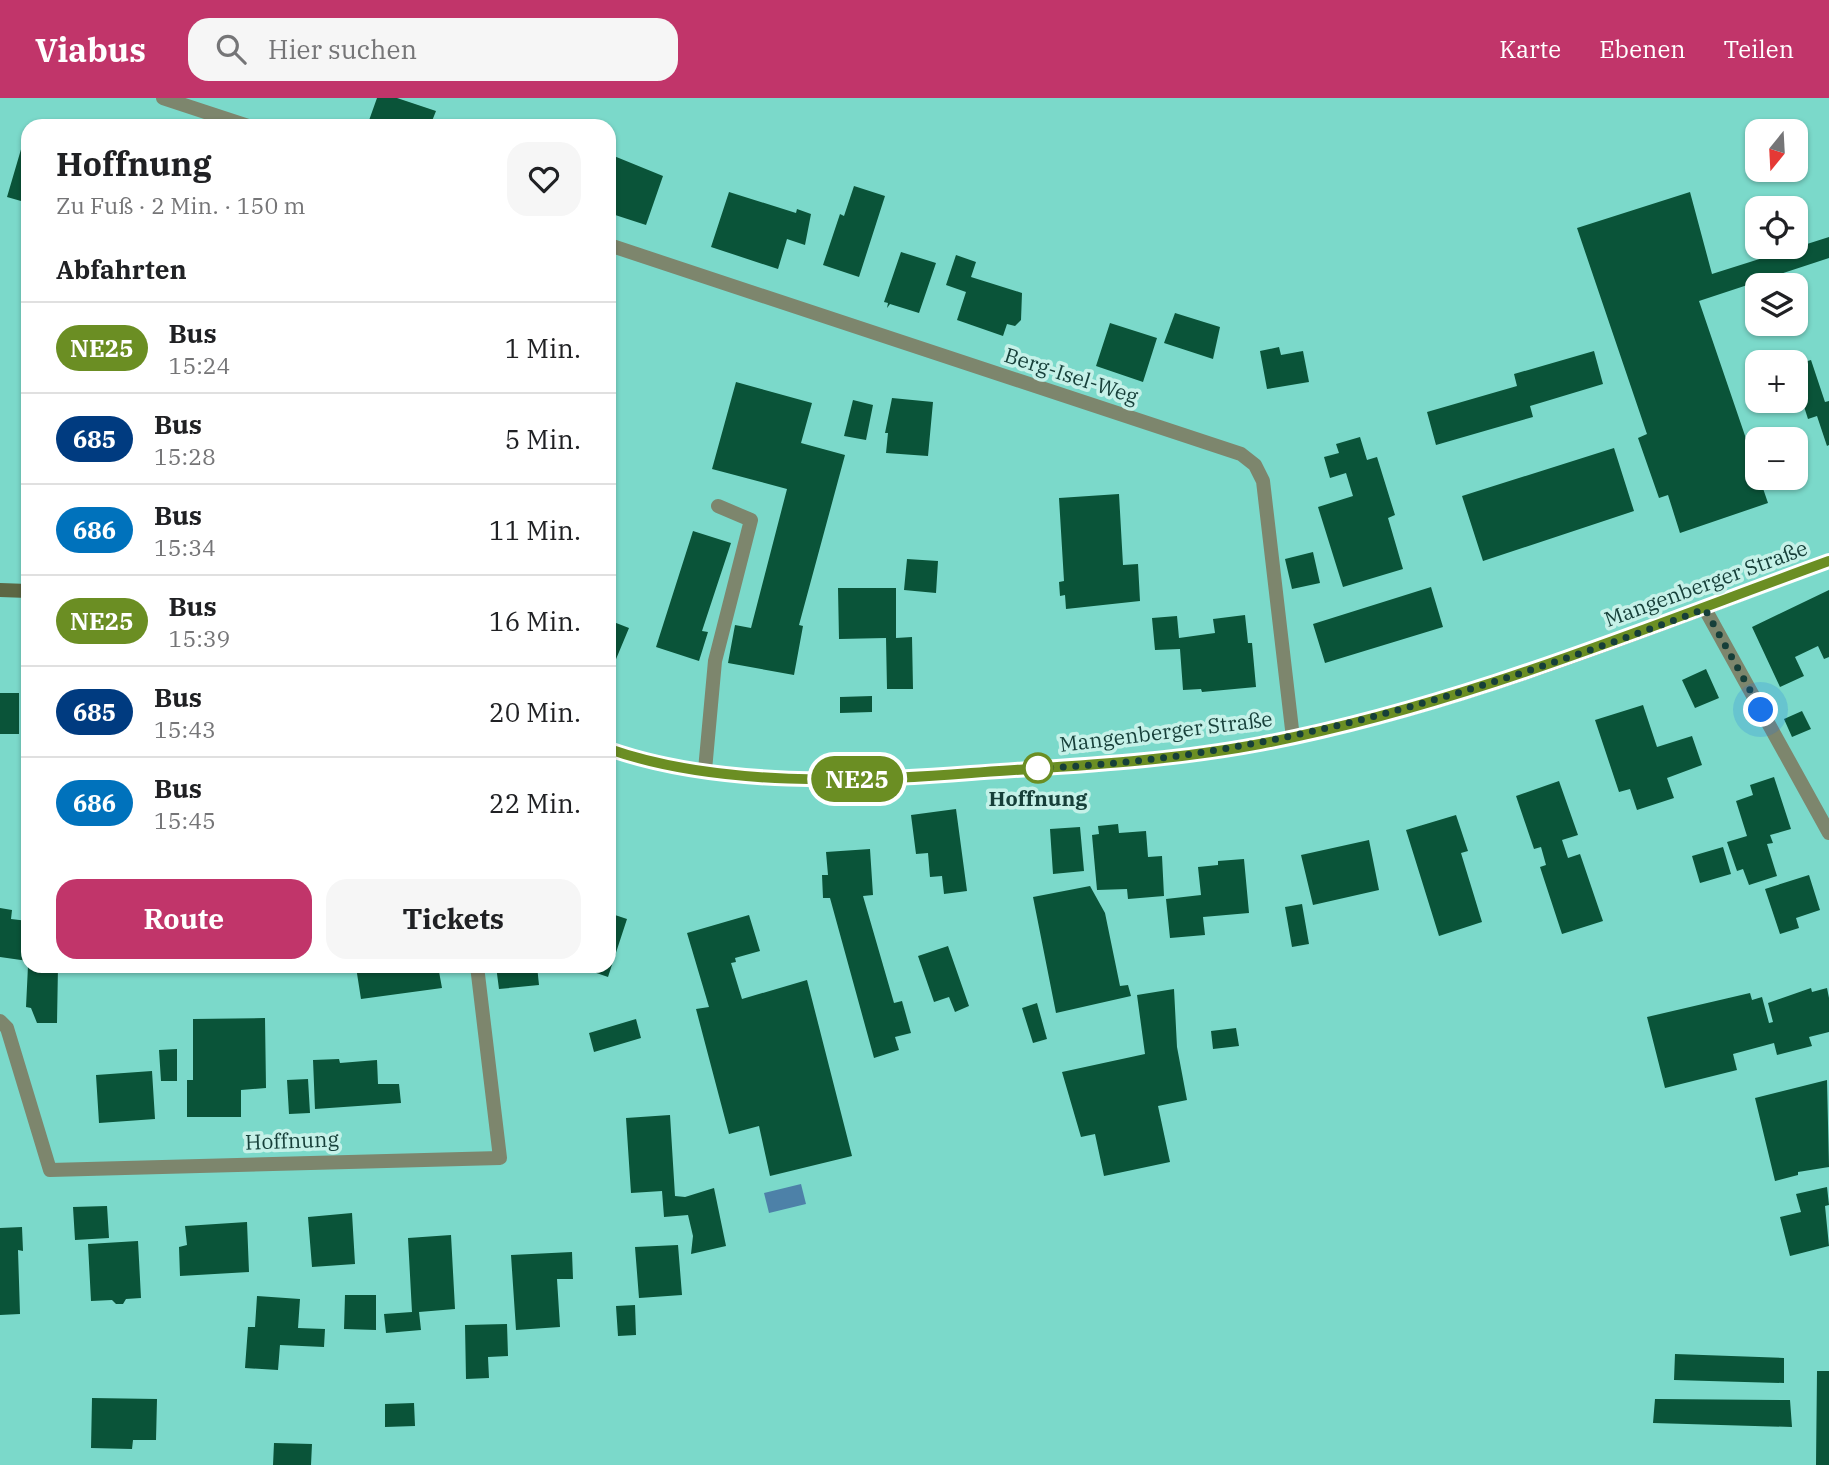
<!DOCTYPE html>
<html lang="de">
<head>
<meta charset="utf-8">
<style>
	body { margin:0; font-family:"IBM Plex Serif",serif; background:#f6f6f6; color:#202124; height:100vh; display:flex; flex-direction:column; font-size:26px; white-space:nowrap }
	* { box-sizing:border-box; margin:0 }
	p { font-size:23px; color:#757577 }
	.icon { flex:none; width:38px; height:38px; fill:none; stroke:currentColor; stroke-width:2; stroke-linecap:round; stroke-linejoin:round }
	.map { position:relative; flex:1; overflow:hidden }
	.details { position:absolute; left:21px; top:21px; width:595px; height:854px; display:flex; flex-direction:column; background:#fff; border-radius:21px; box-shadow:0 2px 5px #0004 }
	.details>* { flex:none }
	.badge { padding:0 14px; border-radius:23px; font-size:24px; line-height:46px }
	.needle { width:46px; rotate:198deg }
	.controls { position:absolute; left:1745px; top:21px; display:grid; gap:14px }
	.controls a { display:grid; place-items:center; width:63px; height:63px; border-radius:14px; background:#fff; box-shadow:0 2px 5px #0004; font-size:35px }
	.you { position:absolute; width:35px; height:35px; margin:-18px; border:5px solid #fff; border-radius:50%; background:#1a73e8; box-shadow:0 0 0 10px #1a73e833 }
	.map>.badge { position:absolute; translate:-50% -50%; box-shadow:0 0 0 4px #fff }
	h2 { padding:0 35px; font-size:26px; line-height:63px }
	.round { display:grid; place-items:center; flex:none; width:74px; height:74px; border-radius:21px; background:#f6f6f6 }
	.overview { display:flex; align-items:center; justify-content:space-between; height:119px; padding:0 35px }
	h1 { font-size:33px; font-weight:700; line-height:52px }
	.primary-button { display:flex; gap:14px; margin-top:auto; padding:14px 35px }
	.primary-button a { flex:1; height:80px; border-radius:21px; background:#c1356a; color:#fff; font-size:28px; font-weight:700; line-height:80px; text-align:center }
	.primary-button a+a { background:#f6f6f6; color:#202124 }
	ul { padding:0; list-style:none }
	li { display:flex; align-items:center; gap:21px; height:91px; padding:0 35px; border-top:2px solid #e0e0e0 }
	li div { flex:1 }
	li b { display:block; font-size:26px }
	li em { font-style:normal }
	li .badge { min-width:77px; font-weight:700; text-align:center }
	header { display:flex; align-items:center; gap:42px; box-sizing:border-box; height:98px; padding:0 35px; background:#c1356a; color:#fff }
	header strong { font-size:33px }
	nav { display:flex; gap:38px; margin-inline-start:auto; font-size:24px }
	.search { width:490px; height:63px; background:#f6f6f6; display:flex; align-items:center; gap:18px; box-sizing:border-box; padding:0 24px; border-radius:21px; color:#757577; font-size:26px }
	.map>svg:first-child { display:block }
</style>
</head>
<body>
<header>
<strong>Viabus</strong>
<div class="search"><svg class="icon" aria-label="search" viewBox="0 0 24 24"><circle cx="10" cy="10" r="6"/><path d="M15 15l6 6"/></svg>Hier suchen</div>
<nav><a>Karte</a><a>Ebenen</a><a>Teilen</a></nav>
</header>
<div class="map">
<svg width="1829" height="1367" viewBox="0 0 1829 1367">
	<rect width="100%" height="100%" fill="#7bd9ca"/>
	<path fill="#4d81a8" d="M 801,1086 L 806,1106 L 769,1115 L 764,1095 Z"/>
	<path fill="#0a5439" d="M 377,0 L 397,0 L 436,13 L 430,28 L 367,28 Z
		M 27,31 L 28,31 L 28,105 L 7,99 Z
		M 609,56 L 663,78 L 646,127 L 609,115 Z
		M 854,88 L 885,98 L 859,179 L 823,167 L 840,116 L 844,118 Z
		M 729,94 L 796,115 L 797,111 L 811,116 L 805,147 L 787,141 L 778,171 L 711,149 Z
		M 1690,94 L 1712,176 L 1829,139 L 1829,160 L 1699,203 L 1768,405 L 1680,435 L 1668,397 L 1659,400 L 1638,340 L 1647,336 L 1577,130 Z
		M 901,154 L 936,165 L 919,215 L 890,206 L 887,210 L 888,205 L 884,204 Z
		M 956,157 L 976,164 L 971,179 L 1022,195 L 1021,222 L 1015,228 L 1007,226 L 1003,238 L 957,222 L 966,194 L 946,187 Z
		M 1175,215 L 1220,229 L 1213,261 L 1164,245 Z
		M 1110,225 L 1157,240 L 1143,284 L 1096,268 Z
		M 1279,249 L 1281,257 L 1303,253 L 1309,284 L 1267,291 L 1260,253 Z
		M 1594,253 L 1603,286 L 1530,308 L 1533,319 L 1436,347 L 1427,314 L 1517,288 L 1514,276 Z
		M 1796,257 L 1798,266 L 1811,262 L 1825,304 L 1829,303 L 1829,347 L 1827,348 L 1817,318 L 1808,321 L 1799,293 L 1796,294 L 1796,264 L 1768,264 Z
		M 736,284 L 812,305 L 801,345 L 845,357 L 799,527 L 803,528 L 794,577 L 728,565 L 735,527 L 751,530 L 787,391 L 712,371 Z
		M 892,300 L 933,304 L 928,358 L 886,355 L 888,335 L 885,335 Z
		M 853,302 L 873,307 L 866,342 L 844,338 Z
		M 1360,339 L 1367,362 L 1377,359 L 1395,417 L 1388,420 L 1403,471 L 1343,489 L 1318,409 L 1353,398 L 1346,375 L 1330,380 L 1324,359 L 1339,355 L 1336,346 Z
		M 1614,350 L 1634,413 L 1483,463 L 1462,398 Z
		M 1119,396 L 1123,467 L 1138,466 L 1140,503 L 1066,511 L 1065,497 L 1060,498 L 1059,484 L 1064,483 L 1059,400 Z
		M 693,433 L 731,445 L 702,533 L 708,534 L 699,563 L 656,549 Z
		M 1313,454 L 1320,485 L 1292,491 L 1285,461 Z
		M 907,461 L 938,463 L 936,495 L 904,492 Z
		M 1431,489 L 1443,529 L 1325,565 L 1313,526 Z
		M 838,490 L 896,490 L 896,540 L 912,539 L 913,591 L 887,591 L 886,540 L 839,541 Z
		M 1829,492 L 1829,559 L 1824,561 L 1818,548 L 1795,559 L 1804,578 L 1780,589 L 1752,529 Z
		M 1245,517 L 1248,545 L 1252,545 L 1256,589 L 1202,594 L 1201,591 L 1183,592 L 1180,551 L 1155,552 L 1152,520 L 1177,518 L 1179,540 L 1215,535 L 1213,521 Z
		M 611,523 L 629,530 L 609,578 L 609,527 Z
		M 1706,571 L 1719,600 L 1695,610 L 1682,582 Z
		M 0,595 L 19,595 L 19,636 L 0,636 Z
		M 872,598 L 872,614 L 840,615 L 840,599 Z
		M 1643,607 L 1657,649 L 1692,638 L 1702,667 L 1667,680 L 1674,700 L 1637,712 L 1630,691 L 1619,694 L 1595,622 Z
		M 1802,613 L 1811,631 L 1792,639 L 1784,621 Z
		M 1774,679 L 1791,731 L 1770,737 L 1773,745 L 1767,746 L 1777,778 L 1749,787 L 1743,771 L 1737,773 L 1727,744 L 1747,738 L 1736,703 L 1753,697 L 1750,687 Z
		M 1559,683 L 1578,737 L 1562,742 L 1568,760 L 1580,756 L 1603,823 L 1562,836 L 1540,769 L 1546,767 L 1541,749 L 1534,751 L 1516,698 Z
		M 956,711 L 967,793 L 944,796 L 942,778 L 930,779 L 928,755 L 916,756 L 911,717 Z
		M 1456,717 L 1468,753 L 1461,755 L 1482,824 L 1439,838 L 1406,732 Z
		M 1118,726 L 1119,735 L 1146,733 L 1148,759 L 1162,758 L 1164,798 L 1128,801 L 1127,791 L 1097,792 L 1092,737 L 1099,736 L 1098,728 Z
		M 1080,729 L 1084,773 L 1053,776 L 1050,731 Z
		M 1369,742 L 1379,792 L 1313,807 L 1301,757 Z
		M 1723,749 L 1731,776 L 1700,785 L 1692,758 Z
		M 870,751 L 873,797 L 863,798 L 894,905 L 902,903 L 911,935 L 895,939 L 899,952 L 874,960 L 830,800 L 823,800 L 822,777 L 828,777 L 826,754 Z
		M 1244,761 L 1249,815 L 1203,819 L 1205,837 L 1170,840 L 1166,801 L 1201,797 L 1198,769 L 1218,767 L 1218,763 Z
		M 1809,777 L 1820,812 L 1796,820 L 1799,830 L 1780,836 L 1765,791 Z
		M 1090,788 L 1105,815 L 1120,888 L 1128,887 L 1131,898 L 1056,915 L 1033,799 Z
		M 609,800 L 616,803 L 612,816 L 627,821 L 608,879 L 585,871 L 586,868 L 609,868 Z
		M 1302,806 L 1309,846 L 1292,849 L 1285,809 Z
		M 0,810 L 12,812 L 11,821 L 28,823 L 28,863 L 0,859 Z
		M 749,817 L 760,853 L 735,860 L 736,864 L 731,865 L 742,901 L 807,882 L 852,1058 L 770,1078 L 759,1028 L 729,1036 L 696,911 L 709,909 L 687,835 Z
		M 948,848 L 969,908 L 955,914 L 949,899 L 934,904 L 918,858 Z
		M 28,868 L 58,868 L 57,925 L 37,925 L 31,910 L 26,909 Z
		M 406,868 L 406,871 L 412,868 L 438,868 L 442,890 L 361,901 L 356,869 Z
		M 496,868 L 537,868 L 539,887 L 499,891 Z
		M 1811,890 L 1812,894 L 1827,890 L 1829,900 L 1829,934 L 1809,939 L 1812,948 L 1777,957 L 1774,945 L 1733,956 L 1737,972 L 1665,990 L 1647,919 L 1750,895 L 1752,902 L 1762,899 L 1769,925 L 1773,924 L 1768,905 Z
		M 1174,891 L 1177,949 L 1187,1002 L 1158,1008 L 1170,1064 L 1104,1078 L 1095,1036 L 1081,1039 L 1062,974 L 1145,956 L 1137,897 Z
		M 1037,905 L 1047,941 L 1033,945 L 1022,910 Z
		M 265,920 L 266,990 L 241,992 L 241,1019 L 187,1019 L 187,982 L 193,982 L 193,921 Z
		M 636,921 L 641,940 L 594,954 L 589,935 Z
		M 1236,930 L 1239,948 L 1213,951 L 1211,933 Z
		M 177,951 L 177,983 L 161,983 L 159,952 Z
		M 339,961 L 340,965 L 377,962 L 378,986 L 399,986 L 401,1005 L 315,1011 L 313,962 Z
		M 152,973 L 155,1021 L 99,1025 L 96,977 Z
		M 308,981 L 310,1015 L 289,1016 L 287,982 Z
		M 1827,982 L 1829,1069 L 1798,1074 L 1798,1077 L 1775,1083 L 1755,1000 Z
		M 670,1017 L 675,1098 L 685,1099 L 714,1090 L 726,1148 L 691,1156 L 693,1138 L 688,1117 L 664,1119 L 662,1093 L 631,1095 L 626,1020 Z
		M 1827,1089 L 1829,1107 L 1825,1108 L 1829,1148 L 1790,1158 L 1780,1119 L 1801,1114 L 1796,1096 Z
		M 107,1108 L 109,1140 L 75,1142 L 73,1109 Z
		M 352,1115 L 355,1166 L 312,1169 L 308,1119 Z
		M 247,1124 L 249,1174 L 180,1178 L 179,1149 L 187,1147 L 185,1128 Z
		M 22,1129 L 23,1153 L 18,1152 L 20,1216 L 0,1217 L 0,1130 Z
		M 451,1137 L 455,1211 L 419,1214 L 421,1232 L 386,1235 L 384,1216 L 412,1214 L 408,1140 Z
		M 138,1143 L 141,1200 L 126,1201 L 123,1206 L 116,1206 L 112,1202 L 91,1203 L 88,1146 Z
		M 678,1147 L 682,1197 L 639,1200 L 635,1149 Z
		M 572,1154 L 573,1181 L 557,1181 L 560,1229 L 516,1232 L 511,1157 Z
		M 345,1197 L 376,1197 L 376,1232 L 344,1231 Z
		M 257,1198 L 300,1201 L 298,1230 L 325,1231 L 324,1249 L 280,1247 L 278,1272 L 245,1270 L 248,1229 L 255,1229 Z
		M 635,1207 L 636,1237 L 618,1238 L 616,1208 Z
		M 507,1226 L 508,1258 L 488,1259 L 489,1280 L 466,1281 L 465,1227 Z
		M 1675,1256 L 1784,1260 L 1784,1285 L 1674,1282 Z
		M 1817,1273 L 1829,1273 L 1829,1367 L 1816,1367 Z
		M 92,1300 L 157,1301 L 156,1342 L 133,1342 L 132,1351 L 91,1350 Z
		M 1655,1301 L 1790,1302 L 1792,1329 L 1653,1325 Z
		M 414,1305 L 415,1328 L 385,1329 L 385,1306 Z
		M 274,1345 L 312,1346 L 311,1367 L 273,1367 Z"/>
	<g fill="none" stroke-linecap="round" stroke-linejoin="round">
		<path stroke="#7d866d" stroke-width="14" d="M 163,0 L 248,28
			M 609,147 L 1241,356 L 1255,367 L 1263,383 L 1293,640
			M 1705,511 L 1829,735
			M 705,672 L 715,563 L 751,422 L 718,408
			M 0,923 L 7,930 L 50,1072 L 500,1060 L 477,868"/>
		<path stroke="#5c6743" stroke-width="14" d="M 0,492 L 28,493
			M 609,651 C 717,689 859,684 971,675 C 1067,668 1165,664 1260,646 C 1456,610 1643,532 1829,463"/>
	</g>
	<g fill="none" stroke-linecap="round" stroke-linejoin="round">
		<g stroke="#fff" stroke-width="16">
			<path id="line" d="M 609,651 C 717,689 859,684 971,675 C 1067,668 1165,664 1260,646 C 1456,609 1642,531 1829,463"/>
		</g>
		<use href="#line" stroke="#6b8e23" stroke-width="10"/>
		<path stroke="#163f39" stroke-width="7" stroke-dasharray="0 12.6" d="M 1038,670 C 1273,662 1486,591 1705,511 L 1761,612"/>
	</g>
	<circle fill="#fff" stroke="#6b8e23" stroke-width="3.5" cx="1038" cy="670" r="14"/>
	<g text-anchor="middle" stroke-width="7" stroke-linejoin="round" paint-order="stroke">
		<g font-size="21" fill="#163f39" stroke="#c5f1e8">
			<text transform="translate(1071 278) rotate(18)" y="7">Berg-Isel-Weg</text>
			<text transform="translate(1706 486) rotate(-20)" y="7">Mangenberger Straße</text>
			<text transform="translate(1166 634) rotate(-7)" y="7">Mangenberger Straße</text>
			<text transform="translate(292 1043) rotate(-2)" y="7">Hoffnung</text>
		</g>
		<g font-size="21" font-weight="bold" fill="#163f39" stroke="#c5f1e8">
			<text x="1038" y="708">Hoffnung</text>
		</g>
	</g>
</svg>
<div class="controls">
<a><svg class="needle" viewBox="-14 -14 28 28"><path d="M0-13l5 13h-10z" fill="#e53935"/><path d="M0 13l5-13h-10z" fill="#757577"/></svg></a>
<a><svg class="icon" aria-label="locate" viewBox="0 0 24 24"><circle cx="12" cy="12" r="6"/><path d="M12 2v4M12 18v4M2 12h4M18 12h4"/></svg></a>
<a><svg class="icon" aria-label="layers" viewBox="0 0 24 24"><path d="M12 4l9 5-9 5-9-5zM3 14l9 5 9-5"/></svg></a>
<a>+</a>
<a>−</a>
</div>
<div class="you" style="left:1761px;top:612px"></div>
<b class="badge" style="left:857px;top:681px;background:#6b8e23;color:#fff">NE25</b>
<section class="details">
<div class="overview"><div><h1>Hoffnung</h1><p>Zu Fuß · 2 Min. · 150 m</p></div><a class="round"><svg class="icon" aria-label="heart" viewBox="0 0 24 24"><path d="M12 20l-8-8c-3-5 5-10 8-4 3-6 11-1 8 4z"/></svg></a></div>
<h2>Abfahrten</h2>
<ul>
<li><span class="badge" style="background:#6b8e23;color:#fff">NE25</span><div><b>Bus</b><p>15:24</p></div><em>1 Min.</em></li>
<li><span class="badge" style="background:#003b80;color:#fff">685</span><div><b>Bus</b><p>15:28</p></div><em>5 Min.</em></li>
<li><span class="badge" style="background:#0072bc;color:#fff">686</span><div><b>Bus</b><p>15:34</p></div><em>11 Min.</em></li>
<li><span class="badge" style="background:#6b8e23;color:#fff">NE25</span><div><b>Bus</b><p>15:39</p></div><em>16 Min.</em></li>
<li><span class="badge" style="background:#003b80;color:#fff">685</span><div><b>Bus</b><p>15:43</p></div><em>20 Min.</em></li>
<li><span class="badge" style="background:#0072bc;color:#fff">686</span><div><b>Bus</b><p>15:45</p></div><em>22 Min.</em></li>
</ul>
<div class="primary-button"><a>Route</a><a>Tickets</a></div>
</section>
</div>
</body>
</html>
